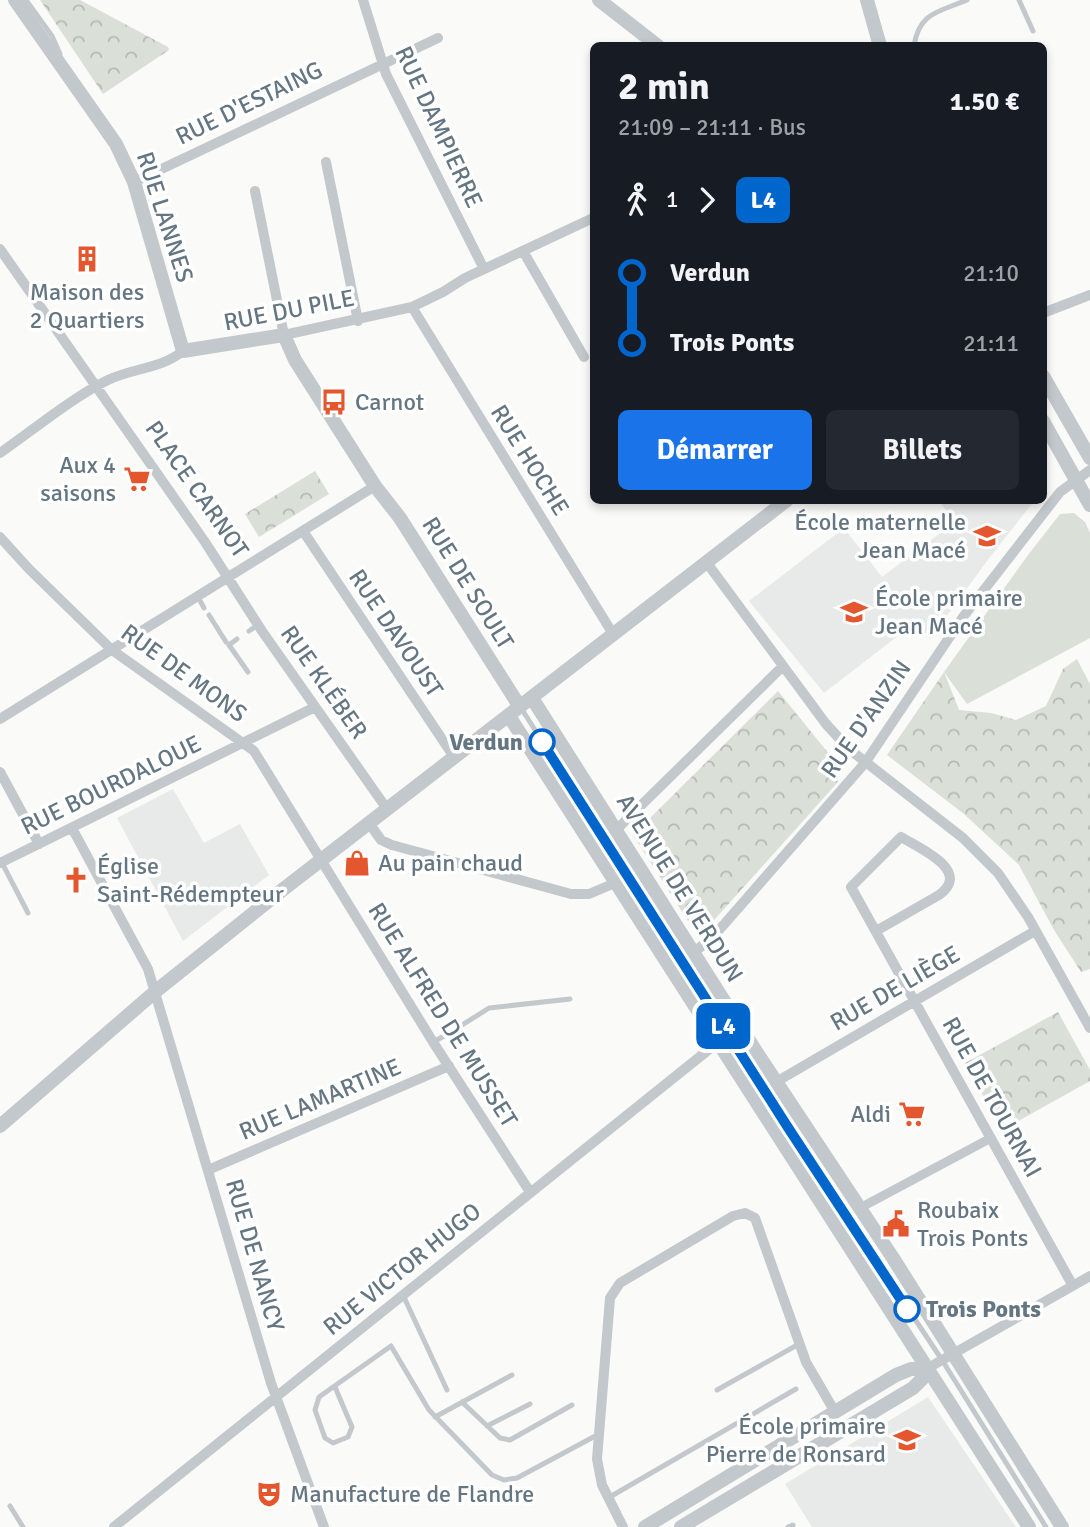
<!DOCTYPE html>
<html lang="fr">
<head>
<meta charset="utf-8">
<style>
	body { margin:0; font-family:Signika,sans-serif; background:#242831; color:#f1f3f6; height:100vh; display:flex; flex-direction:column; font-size:26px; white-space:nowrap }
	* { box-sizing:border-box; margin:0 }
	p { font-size:23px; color:#9ea1a6 }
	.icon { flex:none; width:38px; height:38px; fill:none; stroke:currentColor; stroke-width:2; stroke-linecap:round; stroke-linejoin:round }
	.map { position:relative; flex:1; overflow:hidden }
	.details { position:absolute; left:590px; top:42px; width:457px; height:462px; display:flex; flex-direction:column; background:#171b24; border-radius:10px; box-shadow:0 4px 10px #0003 }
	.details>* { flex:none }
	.badge { padding:0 14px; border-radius:10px; font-size:24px; line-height:46px }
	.map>.badge { position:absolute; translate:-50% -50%; box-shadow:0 0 0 4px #fff }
	.legs { display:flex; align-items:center; gap:10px; height:77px; padding:0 28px; font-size:23px }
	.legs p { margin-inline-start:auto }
	.head { display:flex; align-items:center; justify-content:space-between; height:119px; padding:0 28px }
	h1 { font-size:38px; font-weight:700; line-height:52px }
	.action { display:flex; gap:14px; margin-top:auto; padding:14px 28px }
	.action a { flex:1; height:80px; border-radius:10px; background:#1a73e8; color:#fff; font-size:28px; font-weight:700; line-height:80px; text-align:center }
	.action a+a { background:#242831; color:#f1f3f6 }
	ul { padding:0 28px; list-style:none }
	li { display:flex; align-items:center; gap:24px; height:70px; font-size:26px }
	li i { display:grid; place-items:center; width:10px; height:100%; margin:0 9px; background:currentColor }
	li i::after { content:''; width:18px; height:18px; margin:-9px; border:5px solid; border-radius:50%; background:#171b24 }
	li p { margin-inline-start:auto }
	li:first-child i { background:linear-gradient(#0000 50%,currentColor 0) }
	li:last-child i { background:linear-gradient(currentColor 50%,#0000 0) }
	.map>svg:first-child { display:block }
</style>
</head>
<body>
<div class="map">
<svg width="1090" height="1527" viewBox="0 0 1090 1527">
	<defs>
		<pattern id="park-crowns" width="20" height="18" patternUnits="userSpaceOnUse" patternTransform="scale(1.75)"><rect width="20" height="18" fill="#dadfd7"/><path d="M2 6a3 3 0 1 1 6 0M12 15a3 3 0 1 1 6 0" fill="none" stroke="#b4b9b4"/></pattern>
	</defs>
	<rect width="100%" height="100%" fill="#fafaf8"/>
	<path fill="#e8e9e9" d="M 939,501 L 1034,501 L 987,561 L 930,639 L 916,622 L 824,693 L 749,601 L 844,528 L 882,577 L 955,522 Z
		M 173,789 L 204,843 L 240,824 L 269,875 L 183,941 L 117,818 Z
		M 928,1397 L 1016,1527 L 812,1527 L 785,1484 Z"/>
	<path fill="#dadfd7" d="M 1074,513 L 1085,522 L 1090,533 L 1090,638 L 967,704 L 944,672 L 1028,555 L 1060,514 Z"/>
	<path fill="url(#park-crowns)" d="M 40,0 L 80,0 L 168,47 L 169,50 L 103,94 Z
		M 315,471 L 329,494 L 259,537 L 245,514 Z
		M 1077,659 L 1090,684 L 1090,969 L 1081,972 L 1054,930 L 1019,865 L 964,814 L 887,755 L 944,672 L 959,710 L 991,713 L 1016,720 L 1046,706 L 1063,669 Z
		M 778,691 L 838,765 L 838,782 L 706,929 L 693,929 L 633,835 Z
		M 1058,1012 L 1090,1070 L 1090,1081 L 1002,1130 L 965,1063 Z"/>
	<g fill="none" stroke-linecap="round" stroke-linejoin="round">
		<path stroke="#c3c8cc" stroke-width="5" d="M 26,0 L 52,36 L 60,54
			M 1019,0 L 1033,31
			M 914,46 C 919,12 939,12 967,0
			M 198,597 L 204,608
			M 209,615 L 226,642
			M 249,631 L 258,625
			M 237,639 L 229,645 L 248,672
			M 521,708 L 787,1126 L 942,1360 L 1046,1527
			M 2,863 L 28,913
			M 459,1027 L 489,1008 L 570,999
			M 433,1042 L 446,1035
			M 403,1295 L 447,1390
			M 335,1387 L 352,1427 L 348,1437 L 333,1443 L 325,1438 L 315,1410 L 319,1397 L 391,1346 L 429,1410 L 492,1475 L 504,1480 L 517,1478 L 599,1434
			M 717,1390 L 799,1344
			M 462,1402 L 500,1438 L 510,1440 L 572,1405
			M 435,1417 L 512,1375
			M 487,1426 L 530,1404
			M 608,1498 L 796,1389
			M 10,1506 L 23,1527
			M 788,1527 L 793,1525"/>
		<path stroke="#c3c8cc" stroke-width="9" d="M 860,1208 L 991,1138"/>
		<path stroke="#c3c8cc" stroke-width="10" d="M 363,0 L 386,74 L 484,269
			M 326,162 L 358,321
			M 134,182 L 438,38
			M 255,191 L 284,335 L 412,307 L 443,292 L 465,278 L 593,218
			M 0,249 L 205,542 L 262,631 L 387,809
			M 523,251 L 584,357
			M 412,307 L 613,634
			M 1043,313 L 1090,295
			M 0,453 C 33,430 73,397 108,380 C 133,368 161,369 183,351
			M 303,531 L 454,757
			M 0,537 L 29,569 L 112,650 L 254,751 L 433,1042 L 530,1192
			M 707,563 L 826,724 L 849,749 L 963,838 L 998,873 L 1028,917 L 1090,1028
			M 0,719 L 375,486
			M 0,772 L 39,844
			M 369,823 L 381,840 L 392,845 L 571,894 L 589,894 L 615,883
			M 72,828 L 148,969 L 271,1383 L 324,1527
			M 616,830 L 783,666
			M 0,863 L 315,707
			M 876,931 L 939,895 C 973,871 919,848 901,837 L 851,887 L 1073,1286
			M 693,953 L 713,937 L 865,763 L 963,617 L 1060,492 L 1090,470
			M 776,1082 L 1035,931
			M 208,1170 L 449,1066
			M 928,1368 L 1090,1276
			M 114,1527 L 717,1043
			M 623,1527 L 602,1485 L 597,1459 L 610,1298 L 620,1283 L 733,1216 L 745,1213 L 755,1218 L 806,1362 L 835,1412"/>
		<path stroke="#c3c8cc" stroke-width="14" d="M 15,0 L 116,144 L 134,182 L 183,351 L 284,335 L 295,360 L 375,486 L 400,518 L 520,707
			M 599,0 L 658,46
			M 867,0 L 880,46
			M 1043,376 L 1090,458
			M 1043,421 L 1090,505
			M 532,698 L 757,1053 L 893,1258 L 1062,1527
			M 509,716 L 1029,1527
			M 0,1126 L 156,991 L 281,891 L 787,500
			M 645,1527 L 896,1375 L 911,1369 L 928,1368
			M 681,1527 L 913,1388 L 923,1378 L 928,1368"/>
	</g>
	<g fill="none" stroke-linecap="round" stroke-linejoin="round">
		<g stroke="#fff" stroke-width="16">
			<path id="line-1" d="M 542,742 L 787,1126 L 907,1309"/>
		</g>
		<use href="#line-1" stroke="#06c" stroke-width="10"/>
	</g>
	<defs>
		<g id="building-bare" transform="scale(2.1)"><path d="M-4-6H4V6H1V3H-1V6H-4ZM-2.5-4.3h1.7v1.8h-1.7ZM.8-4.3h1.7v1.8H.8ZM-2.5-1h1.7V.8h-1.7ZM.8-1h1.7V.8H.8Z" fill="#e4572e" stroke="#fff" stroke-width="2.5" paint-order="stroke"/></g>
		<g id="bus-bare" transform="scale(2.1)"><path d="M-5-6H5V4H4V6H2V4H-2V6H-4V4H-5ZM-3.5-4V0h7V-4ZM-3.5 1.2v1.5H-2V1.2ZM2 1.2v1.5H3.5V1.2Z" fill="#e4572e" stroke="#fff" stroke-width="2.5" paint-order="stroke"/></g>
		<g id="supermarket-bare" transform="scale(2.1)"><path d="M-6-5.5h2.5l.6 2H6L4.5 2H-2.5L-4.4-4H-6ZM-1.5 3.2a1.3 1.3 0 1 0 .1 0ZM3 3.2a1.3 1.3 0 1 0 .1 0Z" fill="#e4572e" stroke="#fff" stroke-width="2.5" paint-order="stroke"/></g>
		<g id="school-bare" transform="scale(2.1)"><path d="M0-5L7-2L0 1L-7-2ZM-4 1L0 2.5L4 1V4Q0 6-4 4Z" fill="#e4572e" stroke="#fff" stroke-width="2.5" paint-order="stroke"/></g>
		<g id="shop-bare" transform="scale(2.1)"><path d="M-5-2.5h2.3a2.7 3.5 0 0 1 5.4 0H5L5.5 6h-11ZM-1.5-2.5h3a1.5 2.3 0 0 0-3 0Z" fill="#e4572e" stroke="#fff" stroke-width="2.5" paint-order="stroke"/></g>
		<g id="church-bare" transform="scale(2.1)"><path d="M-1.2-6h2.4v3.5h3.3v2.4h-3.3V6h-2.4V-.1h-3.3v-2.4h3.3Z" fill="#e4572e" stroke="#fff" stroke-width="2.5" paint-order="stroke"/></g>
		<g id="civic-bare" transform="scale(2.1)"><path d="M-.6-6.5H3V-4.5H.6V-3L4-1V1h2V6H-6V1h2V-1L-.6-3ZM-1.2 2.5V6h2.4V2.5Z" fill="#e4572e" stroke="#fff" stroke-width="2.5" paint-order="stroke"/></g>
		<g id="theatre-bare" transform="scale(2.1)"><path d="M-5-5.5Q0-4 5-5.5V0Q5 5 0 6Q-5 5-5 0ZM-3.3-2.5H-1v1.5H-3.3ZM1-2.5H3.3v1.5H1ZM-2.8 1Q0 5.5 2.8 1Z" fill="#e4572e" stroke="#fff" stroke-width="2.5" paint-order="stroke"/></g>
	</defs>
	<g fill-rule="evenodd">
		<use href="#building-bare" x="87" y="259"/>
		<use href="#bus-bare" x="334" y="402"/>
		<use href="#supermarket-bare" x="137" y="479"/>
		<use href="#school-bare" x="987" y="536"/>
		<use href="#school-bare" x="854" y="612"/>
		<use href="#shop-bare" x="357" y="863"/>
		<use href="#church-bare" x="76" y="880"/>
		<use href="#supermarket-bare" x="912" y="1114"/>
		<use href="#civic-bare" x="896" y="1224"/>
		<use href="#school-bare" x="907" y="1440"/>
		<use href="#theatre-bare" x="269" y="1494"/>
	</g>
	<g fill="#fff" stroke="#06c" stroke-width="3.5">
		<circle cx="542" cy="742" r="12"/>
		<circle cx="907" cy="1309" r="12"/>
	</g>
	<g text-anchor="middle" stroke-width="7" stroke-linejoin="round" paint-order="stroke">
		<g font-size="24" fill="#657683" stroke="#fff">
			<text transform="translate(249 103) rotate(-26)" y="8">RUE D'ESTAING</text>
			<text transform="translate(439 127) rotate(65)" y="8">RUE DAMPIERRE</text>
			<text transform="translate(165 217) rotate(72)" y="8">RUE LANNES</text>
			<text transform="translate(289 310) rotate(-11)" y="8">RUE DU PILE</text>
			<text transform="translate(530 460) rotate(58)" y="8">RUE HOCHE</text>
			<text transform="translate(197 489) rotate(55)" y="8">PLACE CARNOT</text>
			<text transform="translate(468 583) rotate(58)" y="8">RUE DE SOULT</text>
			<text transform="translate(396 633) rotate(56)" y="8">RUE DAVOUST</text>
			<text transform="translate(184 673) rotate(36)" y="8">RUE DE MONS</text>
			<text transform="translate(324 682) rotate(55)" y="8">RUE KLÉBER</text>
			<text transform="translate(866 719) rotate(-55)" y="8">RUE D'ANZIN</text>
			<text transform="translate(111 785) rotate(-26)" y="8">RUE BOURDALOUE</text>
			<text transform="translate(680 888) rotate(58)" y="8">AVENUE DE VERDUN</text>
			<text transform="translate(895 988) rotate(-30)" y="8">RUE DE LIÈGE</text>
			<text transform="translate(443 1015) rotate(58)" y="8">RUE ALFRED DE MUSSET</text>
			<text transform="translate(992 1097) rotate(61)" y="8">RUE DE TOURNAI</text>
			<text transform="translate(320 1099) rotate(-23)" y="8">RUE LAMARTINE</text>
			<text transform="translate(255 1255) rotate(74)" y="8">RUE DE NANCY</text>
			<text transform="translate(402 1269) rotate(-39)" y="8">RUE VICTOR HUGO</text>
		</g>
		<g font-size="24" fill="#657683" stroke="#fff" text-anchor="start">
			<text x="87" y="300" text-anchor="middle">Maison des<tspan x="87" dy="28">2 Quartiers</tspan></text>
			<text x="355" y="410">Carnot</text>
			<text x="116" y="473" text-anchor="end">Aux 4<tspan x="116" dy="28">saisons</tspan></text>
			<text x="966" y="530" text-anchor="end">École maternelle<tspan x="966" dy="28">Jean Macé</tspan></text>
			<text x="875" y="606">École primaire<tspan x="875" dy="28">Jean Macé</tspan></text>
			<text x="378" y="871">Au pain chaud</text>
			<text x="97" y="874">Église<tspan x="97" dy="28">Saint-Rédempteur</tspan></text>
			<text x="891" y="1122" text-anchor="end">Aldi</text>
			<text x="917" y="1218">Roubaix<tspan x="917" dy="28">Trois Ponts</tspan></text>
			<text x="886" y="1434" text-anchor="end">École primaire<tspan x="886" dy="28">Pierre de Ronsard</tspan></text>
			<text x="290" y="1502">Manufacture de Flandre</text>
		</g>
		<g font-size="24" font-weight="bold" fill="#657683" stroke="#fff" text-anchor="end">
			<text x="523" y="750">Verdun</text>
			<text x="926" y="1317" text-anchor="start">Trois Ponts</text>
		</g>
	</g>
</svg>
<b class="badge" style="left:723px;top:1026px;background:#06c;color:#fff">L4</b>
<section class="details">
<div class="head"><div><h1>2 min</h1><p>21:09 – 21:11 · Bus</p></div><b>1.50 €</b></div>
<div class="legs"><svg class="icon" aria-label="walk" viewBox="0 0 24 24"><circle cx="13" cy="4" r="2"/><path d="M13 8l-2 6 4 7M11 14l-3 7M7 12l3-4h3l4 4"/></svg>1<svg class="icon" aria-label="forward" viewBox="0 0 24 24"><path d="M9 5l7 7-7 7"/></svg><b class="badge" style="background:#06c;color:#fff">L4</b></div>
<ul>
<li><i style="color:#06c"></i><b>Verdun</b><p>21:10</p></li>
<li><i style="color:#06c"></i><b>Trois Ponts</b><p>21:11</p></li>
</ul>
<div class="action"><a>Démarrer</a><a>Billets</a></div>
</section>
</div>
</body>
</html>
